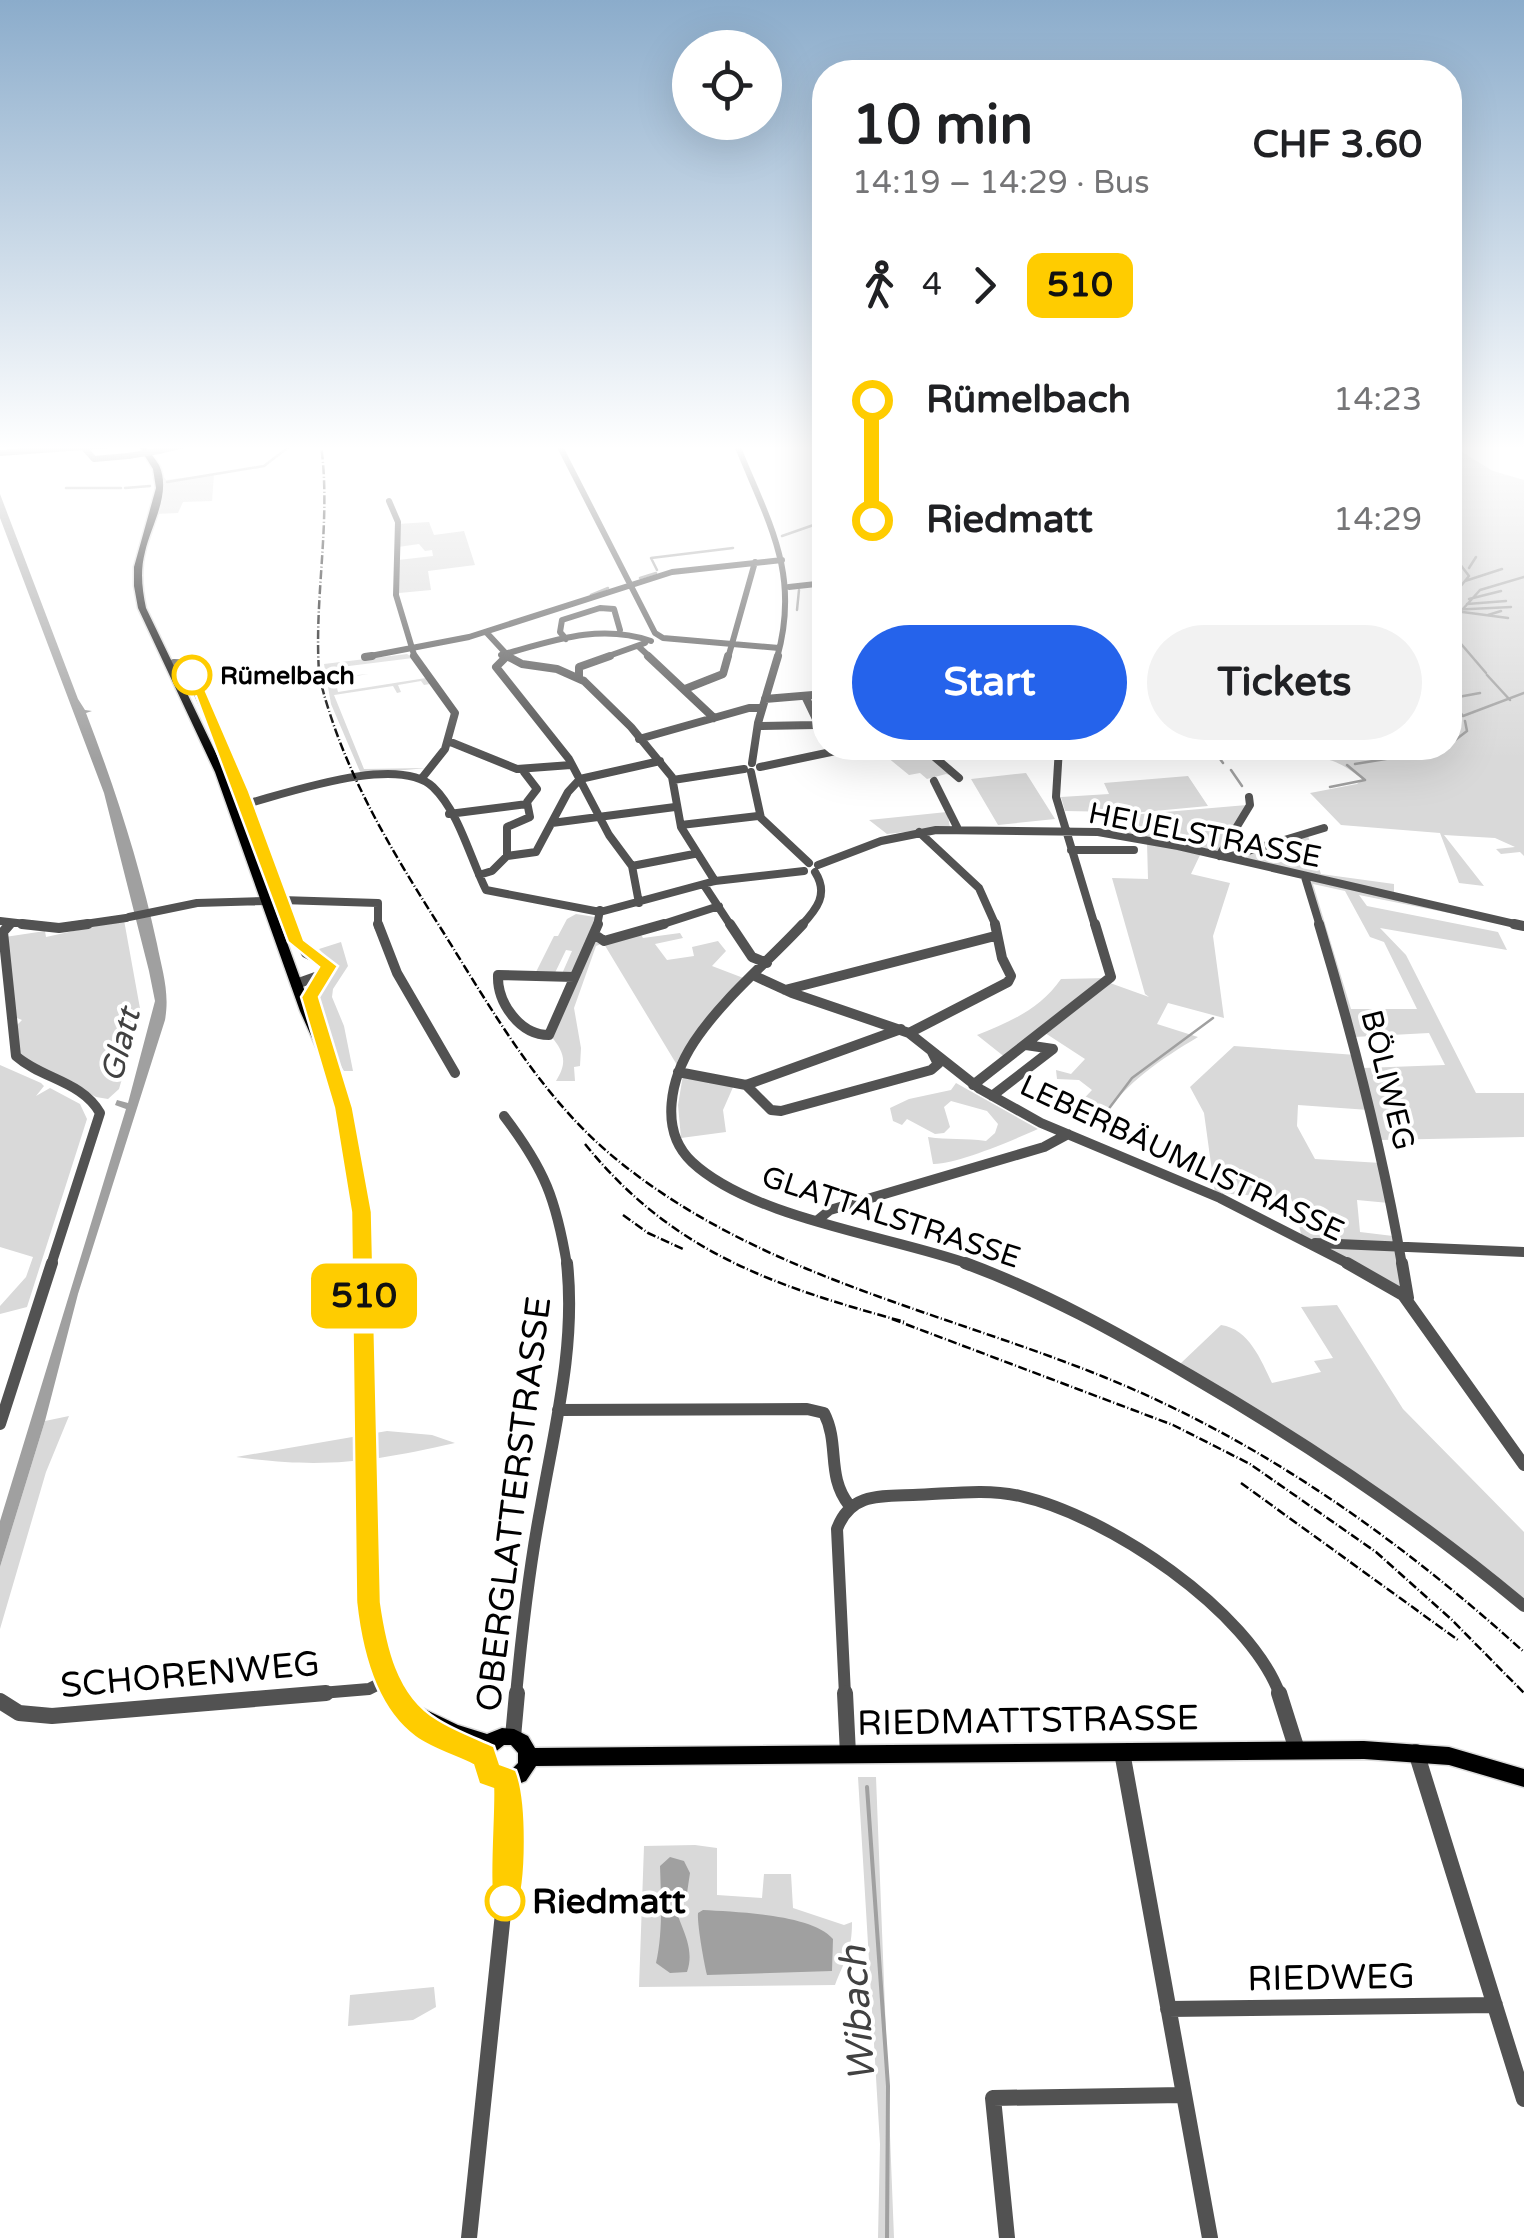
<!DOCTYPE html>
<html lang="en">
<head>
<meta charset="utf-8">
<style>
	body { margin:0; font-family:"Varela Round",sans-serif; background:#f2f2f2; color:#202124; height:100vh; display:flex; flex-direction:column; font-size:38px; white-space:nowrap }
	* { box-sizing:border-box; margin:0 }
	p { font-size:32px; color:#757577 }
	.icon { flex:none; width:55px; height:55px; fill:none; stroke:currentColor; stroke-width:2; stroke-linecap:round; stroke-linejoin:round }
	.map { position:relative; flex:1; overflow:hidden }
	.sheet { position:absolute; left:812px; top:60px; width:650px; height:700px; display:flex; flex-direction:column; background:#fff; border-radius:40px; box-shadow:0 10px 40px #0002 }
	.sheet>* { flex:none }
	.badge { padding:0 20px; border-radius:15px; font-size:35px; line-height:65px }
	.buttons { position:absolute; left:672px; top:30px; display:grid; gap:20px }
	.buttons a { display:grid; place-items:center; width:110px; height:110px; border-radius:50%; background:#fff; box-shadow:0 10px 40px #0002; font-size:50px }
	.map>.badge { position:absolute; translate:-50% -50%; box-shadow:0 0 0 5px #fff }
	.legs { display:flex; align-items:center; gap:15px; height:110px; padding:0 40px; font-size:32px }
	.legs p { margin-inline-start:auto }
	.head { display:flex; align-items:center; justify-content:space-between; height:170px; padding:0 40px }
	h1 { font-size:55px; font-weight:700; line-height:75px }
	.cta { display:flex; gap:20px; margin-top:auto; padding:20px 40px }
	.cta a { flex:1; height:115px; border-radius:60px; background:#2563eb; color:#fff; font-size:40px; font-weight:700; line-height:115px; text-align:center }
	.cta a+a { background:#f2f2f2; color:#202124 }
	ul { padding:0 40px; list-style:none }
	li { display:flex; align-items:center; gap:35px; height:120px; font-size:38px }
	li i { display:grid; place-items:center; width:15px; height:100%; margin:0 12px; background:currentColor }
	li i::after { content:''; width:25px; height:25px; margin:-12px; border:8px solid; border-radius:50%; background:#fff }
	li p { margin-inline-start:auto }
	li:first-child i { background:linear-gradient(#0000 50%,currentColor 0) }
	li:last-child i { background:linear-gradient(currentColor 50%,#0000 0) }
	.map>svg:first-child { display:block }
</style>
</head>
<body>
<div class="map">
<svg width="1524" height="2238" viewBox="0 0 1524 2238">
	<rect width="100%" height="100%" fill="#fff"/>
	<path fill="#d9d9d9" fill-rule="evenodd" d="M 1450,445 L 1493,471 L 1524,480 L 1524,856 L 1520,852 L 1501,854 L 1496,849 L 1515,847 L 1495,838 L 1444,835 L 1484,886 L 1459,883 L 1440,833 L 1341,825 L 1310,793 L 1357,784 L 1362,779 C 1335,757 1319,754 1284,759 L 1274,748 L 1450,748 Z
		M 161,473 L 166,480 L 214,474 L 212,501 L 183,502 L 178,513 L 155,514 Z
		M 429,522 L 434,535 L 464,531 L 475,565 L 428,571 L 431,590 L 399,593 L 398,560 L 433,556 L 432,550 L 425,551 L 419,544 L 398,547 L 398,524 Z
		M 407,654 L 413,658 L 333,668 L 336,677 L 369,674 L 335,679 L 338,692 L 426,678 L 430,684 L 424,685 L 421,681 L 398,685 L 401,692 L 397,693 L 393,686 L 334,695 L 364,769 L 427,768 L 361,774 L 331,704 L 324,664 Z
		M 876,748 L 920,748 L 954,776 L 946,774 L 927,779 L 920,773 L 909,775 Z
		M 1026,773 L 1055,819 L 998,825 L 971,779 Z
		M 1188,776 L 1208,806 L 1122,814 L 1115,803 L 1120,812 L 1065,811 L 1061,797 L 1109,794 L 1104,783 Z
		M 1247,805 L 1219,852 L 1114,831 L 1118,816 Z
		M 947,812 L 950,827 L 887,834 L 869,820 Z
		M 1307,833 L 1321,874 L 1394,884 L 1394,895 L 1234,857 Z
		M 1147,842 L 1201,853 L 1191,874 L 1230,883 L 1213,936 L 1224,1018 L 1168,1003 L 1157,1024 L 1198,1037 C 1161,1059 1127,1082 1102,1118 L 1075,1108 L 1092,1090 L 1079,1080 L 1057,1079 L 1056,1070 L 1071,1074 L 1085,1059 L 1042,1031 L 1006,1058 L 977,1035 C 1010,1022 1040,1009 1061,979 L 1109,978 L 1110,983 L 1149,997 L 1145,994 L 1112,878 L 1148,879 Z
		M 1307,878 L 1494,922 L 1359,895 L 1367,906 L 1498,932 L 1507,950 L 1380,928 L 1406,955 L 1476,1093 L 1524,1093 L 1524,1137 L 1381,1140 L 1363,1068 L 1445,1065 L 1429,1033 L 1354,1037 ZM 1313,884 L 1345,891 L 1370,937 L 1384,942 L 1417,1009 L 1351,1009 Z
		M 576,914 L 595,917 L 595,925 L 574,972 L 561,976 L 572,951 L 566,950 L 553,977 L 534,976 L 554,936 L 558,936 L 567,919 Z
		M 124,920 L 141,1014 L 119,1089 L 108,1099 L 96,1097 L 20,1057 L 15,1027 L 22,1020 L 12,1016 L 5,937 L 45,931 L 46,937 Z
		M 640,933 L 643,938 L 680,933 L 683,938 L 655,944 L 667,960 L 694,956 L 692,947 L 718,941 L 726,951 L 712,966 L 746,979 L 677,1065 L 604,944 Z
		M 595,938 L 601,944 L 596,946 L 574,1008 L 581,1048 L 580,1066 L 574,1067 L 575,1081 L 556,1081 C 568,1062 564,1052 551,1036 Z
		M 341,942 L 348,966 L 333,989 L 332,997 L 344,1026 L 353,1071 L 344,1071 L 335,1056 L 317,995 L 336,968 L 319,949 Z
		M 1234,1046 L 1356,1055 L 1369,1110 L 1298,1105 L 1297,1126 L 1315,1159 L 1381,1163 L 1389,1203 L 1357,1200 L 1360,1232 L 1393,1236 L 1408,1292 L 1302,1237 L 1291,1198 L 1215,1193 L 1204,1113 L 1190,1087 Z
		M 0,1065 L 41,1083 L 44,1086 L 36,1096 L 50,1088 L 80,1104 L 87,1119 L 27,1307 L 0,1314 L 0,1306 L 26,1277 L 33,1257 L 0,1247 Z
		M 683,1075 L 734,1085 L 723,1110 L 726,1132 L 681,1138 L 678,1105 Z
		M 956,1083 L 1038,1129 C 1016,1139 955,1165 933,1164 L 928,1137 C 948,1140 965,1138 986,1141 L 995,1133 L 998,1124 L 987,1111 L 951,1101 L 944,1107 L 950,1127 L 944,1133 L 935,1134 L 907,1119 L 902,1125 L 893,1121 L 890,1108 L 909,1099 L 951,1090 Z
		M 1337,1305 L 1403,1409 L 1524,1532 L 1524,1600 L 1180,1364 L 1221,1325 C 1249,1329 1261,1360 1272,1383 L 1321,1372 L 1314,1361 L 1333,1358 L 1301,1307 Z
		M 69,1416 L 46,1472 L 0,1629 L 0,1567 L 45,1421 Z
		M 387,1431 L 432,1435 L 455,1443 C 371,1462 323,1469 236,1457 Z
		M 858,1777 L 876,1777 L 894,2238 L 878,2238 L 880,2144 Z
		M 695,1845 L 717,1848 L 717,1895 L 762,1898 L 764,1874 L 791,1874 L 793,1908 L 844,1925 L 852,1922 C 852,1952 845,1959 835,1985 L 639,1987 L 644,1846 Z
		M 434,1987 L 436,2007 L 413,2020 L 348,2026 L 350,1995 Z"/>
	<path fill="#a0a0a0" d="M 0,494 L 78,699 L 85,710 L 92,711 L 86,713 C 115,788 140,865 157,944 C 162,970 170,992 165,1020 L 78,1294 L 45,1421 L 0,1567 L 0,1521 L 126,1109 L 115,1105 L 117,1100 L 128,1103 L 155,1001 L 149,971 L 104,793 L 0,518 Z
		M 670,1857 L 684,1861 L 690,1873 L 687,1893 L 673,1895 C 675,1922 697,1943 687,1972 L 670,1973 L 656,1963 C 663,1933 661,1897 660,1866 Z
		M 703,1910 C 736,1912 812,1914 833,1939 L 832,1971 L 707,1975 C 704,1963 697,1924 698,1913 Z"/>
	<g fill="none" stroke-linecap="round" stroke-linejoin="round">
		<path stroke="#a0a0a0" stroke-width="2.5" d="M 167,482 L 264,466 L 291,445
			M 66,488 L 121,488
			M 125,488 L 150,486
			M 782,536 L 825,521
			M 1469,568 L 1476,557
			M 657,570 L 651,558 L 733,548
			M 640,578 L 656,573
			M 1465,581 L 1502,569
			M 591,595 L 608,588
			M 1451,598 L 1469,576 L 1453,555
			M 1469,599 L 1501,591
			M 1467,604 L 1506,601
			M 797,610 L 799,590
			M 1450,610 L 1511,607
			M 1462,610 L 1480,590 L 1524,577
			M 1455,611 L 1508,618
			M 1488,615 L 1501,611
			M 1450,631 L 1486,673
			M 1487,675 L 1510,700
			M 1453,678 L 1459,691 L 1452,702 L 1463,716 L 1524,693
			M 1458,697 L 1480,693
			M 1450,744 L 1467,731 L 1465,721
			M 1212,748 L 1223,763
			M 1407,756 L 1442,748
			M 1355,764 L 1404,756
			M 1231,770 L 1242,786
			M 1330,787 L 1365,780 L 1347,765
			M 1101,1119 L 1132,1078 L 1213,1018"/>
		<path stroke="#a0a0a0" stroke-width="4" d="M 867,1787 L 888,2086 L 887,2238"/>
		<g stroke="#dbdbdb" stroke-width="3">
			<path id="major" d="M 138,445 L 145,445 C 149,452 155,458 159,465 C 172,493 151,525 145,552 C 140,571 142,589 146,608 L 225,772 L 312,1011 L 340,1074 L 358,1143 L 370,1238 L 377,1602 L 386,1659 L 398,1682 L 418,1706 L 458,1725 L 487,1734 L 502,1728 L 514,1729 L 528,1736 L 535,1748 L 1364,1741 L 1449,1747 L 1524,1769 L 1524,1787 L 1449,1765 L 1364,1759 L 536,1766 L 526,1781 L 506,1789 C 488,1786 480,1778 475,1761 L 418,1733 L 386,1694 L 369,1660 L 361,1602 L 356,1238 L 346,1143 L 328,1074 L 300,1011 L 215,772 L 138,608 L 134,586 L 134,567 L 156,488 L 153,469 ZM 504,1745 L 511,1745 L 518,1753 L 518,1763 L 511,1770 L 501,1770 L 494,1763 L 494,1753 Z"/>
		</g>
		<path stroke="#525252" stroke-width="6" d="M 559,445 L 655,633 L 663,638 L 779,648
			M 737,445 C 768,522 801,573 777,658
			M 85,449 L 94,459 L 128,456
			M 159,451 L 183,445
			M 0,453 L 110,445
			M 389,501 L 398,522 L 396,595 L 415,658
			M 789,587 L 825,583
			M 486,632 L 510,658
			M 566,639 L 560,632 L 562,620 L 600,608 L 614,609 L 620,630
			M 638,646 L 651,658
			M 501,655 C 552,641 599,623 651,641
			M 365,657 L 469,637 L 672,572 L 782,560
			M 603,658 L 645,643
			M 728,658 L 755,562"/>
		<path stroke="#525252" stroke-width="8" d="M 414,656 L 455,713 L 445,749 L 422,778
			M 507,656 L 522,664 L 557,669 L 584,681 L 631,727 L 672,777 L 681,827 L 715,881
			M 648,656 L 714,718
			M 365,657 L 372,656
			M 505,658 L 496,667 L 569,759 L 609,835 L 632,866 L 639,903
			M 174,663 L 195,664 L 198,670
			M 198,670 L 197,692 L 241,791 L 291,926
			M 579,678 L 579,667 L 610,656
			M 685,689 L 723,674 L 728,656
			M 765,699 L 825,694
			M 758,726 L 815,725 L 817,721 L 805,696
			M 639,739 L 749,708 L 762,708
			M 448,741 L 517,769 L 571,765
			M 924,748 L 959,778
			M 1059,748 L 1056,797 L 1095,926
			M 752,763 L 758,723 L 778,656
			M 760,767 L 850,748
			M 751,772 L 761,818 L 809,863
			M 580,779 L 660,761
			M 673,780 L 744,769
			M 934,781 L 958,829
			M 246,804 C 288,793 398,754 433,787 C 459,812 470,858 486,890 L 600,912 L 715,881 L 804,871
			M 449,814 L 527,804
			M 552,823 L 675,807
			M 681,825 L 758,816
			M 919,832 L 979,888 L 996,926
			M 1071,850 L 1134,850
			M 507,856 L 507,827 L 530,817 L 527,802 L 537,789 L 524,772
			M 1219,856 L 1250,805 L 1249,797
			M 1228,857 L 1324,828
			M 818,865 L 881,841 L 936,830 L 1098,832 L 1178,846 L 1524,926
			M 632,866 L 694,854
			M 479,875 L 492,871 L 507,856 L 536,852 L 568,792 L 580,779
			M 1305,877 L 1320,926
			M 704,885 L 731,926
			M 281,900 L 378,903 L 378,926
			M 129,917 L 197,903 L 267,901
			M 0,921 L 43,926
			M 8,926 L 11,923
			M 71,926 L 126,918
			M 597,926 L 600,910
			M 657,926 L 719,906
			M 801,926 C 817,909 829,894 815,872"/>
		<path stroke="#525252" stroke-width="10" d="M 10,924 L 3,932 L 16,1056 C 42,1079 82,1081 100,1113 L 51,1265
			M 22,924 L 59,928 L 88,924
			M 290,924 L 306,953 L 328,964 L 311,999
			M 378,924 L 397,973 L 455,1073
			M 730,924 L 752,957 L 767,963
			M 803,924 C 767,963 724,997 694,1042 C 671,1077 658,1130 692,1162 C 753,1219 892,1236 972,1265
			M 1319,924 C 1353,1037 1382,1149 1402,1265
			M 1514,924 L 1524,926
			M 594,934 L 604,941 L 664,924
			M 755,976 L 792,993 L 909,1033 L 980,1089 L 1041,1123 L 1220,1198 L 1351,1265
			M 574,977 L 498,975 C 497,1003 520,1035 549,1035 L 598,924
			M 296,984 L 324,974
			M 785,990 L 995,936
			M 909,1033 L 1008,982 L 1011,976 L 1002,958 L 995,924
			M 678,1072 L 746,1085 L 901,1029
			M 746,1085 L 771,1110 L 781,1111 L 931,1070 L 938,1064 L 932,1052
			M 973,1085 L 1111,977 L 1095,924
			M 992,1096 L 1053,1049 L 1026,1045
			M 504,1116 C 545,1170 556,1199 567,1265
			M 819,1219 L 830,1210 L 1044,1147 L 1068,1134
			M 1315,1243 L 1524,1252"/>
		<path stroke="#525252" stroke-width="12" d="M 965,1263 C 1044,1292 1118,1333 1191,1376 C 1308,1444 1420,1519 1524,1606
			M 1347,1263 L 1403,1295 L 1524,1465
			M 1402,1263 L 1408,1298
			M 558,1410 L 807,1409 L 824,1413 C 840,1444 826,1476 849,1505
			M 0,1424 L 52,1263
			M 297,1695 L 369,1689 L 387,1680
			M 516,1695 C 522,1631 529,1568 541,1506 C 555,1426 576,1344 567,1263
			M 845,1695 L 837,1529 C 850,1493 880,1496 913,1495 C 948,1494 985,1488 1020,1496 C 1107,1515 1249,1610 1280,1695"/>
		<path stroke="#525252" stroke-width="16" d="M 845,1693 L 848,1754
			M 1279,1693 L 1297,1750
			M 0,1701 L 19,1713 L 52,1716 L 326,1693
			M 513,1737 L 517,1693
			M 1122,1752 L 1210,2238
			M 1416,1752 L 1524,2099
			M 1168,2009 L 1495,2005
			M 469,2238 L 509,1856 L 506,1780
			M 1007,2238 L 993,2098 L 1183,2095"/>
		<use href="#major" fill="#000" fill-rule="evenodd"/>
		<path stroke="#000" stroke-width="2.5" stroke-dasharray="9 2.5 1 2.5" stroke-linecap="butt" d="M 318,671 C 340,766 388,845 440,927 C 491,1008 540,1097 616,1159 C 758,1275 938,1310 1104,1377 C 1262,1441 1399,1539 1524,1652
			M 320,684 C 312,604 332,525 321,445
			M 585,1144 C 673,1253 774,1286 905,1322
			M 623,1215 L 648,1233 L 683,1249
			M 892,1319 L 1173,1425 L 1250,1464 L 1376,1552 L 1452,1620 L 1524,1693
			M 1241,1483 L 1458,1640"/>
		<path stroke="#525252" stroke-width="6" d="M 128,456 L 159,451"/>
	</g>
	<linearGradient id="sky" x2="0" y2="1"><stop stop-color="#8baccb"/><stop offset="0.59" stop-color="#fff"/><stop offset="1" stop-color="#fff" stop-opacity="0"/></linearGradient>
	<rect width="1524" height="759" fill="url(#sky)"/>
	<path fill="#fc0" stroke="#fff" stroke-width="2.5" d="M 187,672 L 199,675 L 249,791 L 304,940 L 338,966 L 319,997 L 353,1108 L 372,1212 L 381,1602 C 387,1644 397,1695 437,1719 C 454,1730 476,1738 494,1746 L 500,1764 L 516,1770 C 528,1799 528,1883 516,1912 L 505,1916 L 495,1912 C 487,1892 494,1817 493,1789 L 479,1784 L 473,1765 C 455,1756 431,1749 415,1737 C 374,1707 361,1648 356,1602 L 351,1212 L 334,1108 L 301,997 L 319,967 L 288,942 Z"/>
	<g fill="#fff" stroke="#fc0" stroke-width="5">
		<circle cx="192" cy="675" r="18"/>
		<circle cx="505" cy="1901" r="18"/>
	</g>
	<g text-anchor="middle" stroke-width="8" stroke-linejoin="round" paint-order="stroke">
		<g font-size="25" font-weight="bold" fill="#000" stroke="#fff" text-anchor="start">
			<text x="220" y="684">Rümelbach</text>
		</g>
		<g font-size="30" fill="#000" stroke="#fff">
			<text transform="translate(1205 835) rotate(11)" y="10">HEUELSTRASSE</text>
			<text transform="translate(1388 1080) rotate(76)" y="10">BÖLIWEG</text>
			<text transform="translate(1182 1158) rotate(25)" y="10">LEBERBÄUMLISTRASSE</text>
			<text transform="translate(891 1217) rotate(18)" y="10">GLATTALSTRASSE</text>
		</g>
		<g font-size="32" font-style="italic" fill="#414141" stroke="#fff">
			<text transform="translate(120 1045) rotate(-75)" y="11">Glatt</text>
		</g>
		<g font-size="35" fill="#000" stroke="#fff">
			<text transform="translate(513 1504) rotate(-83)" y="12">OBERGLATTERSTRASSE</text>
			<text transform="translate(190 1674) rotate(-5)" y="12">SCHORENWEG</text>
			<text transform="translate(1028 1720) rotate(-1)" y="12">RIEDMATTSTRASSE</text>
			<text transform="translate(1331 1977) rotate(-1)" y="12">RIEDWEG</text>
		</g>
		<g font-size="35" font-weight="bold" fill="#000" stroke="#fff" text-anchor="start">
			<text x="532" y="1913">Riedmatt</text>
		</g>
		<g font-size="38" font-style="italic" fill="#414141" stroke="#fff">
			<text transform="translate(857 2014) rotate(-94)" y="13">Wibach</text>
		</g>
	</g>
</svg>
<div class="buttons">
<a><svg class="icon" aria-label="locate" viewBox="0 0 24 24"><circle cx="12" cy="12" r="6"/><path d="M12 2v4M12 18v4M2 12h4M18 12h4"/></svg></a>
</div>
<b class="badge" style="left:364px;top:1296px;background:#fc0;color:#111">510</b>
<section class="sheet">
<div class="head"><div><h1>10 min</h1><p>14:19 – 14:29 · Bus</p></div><b>CHF 3.60</b></div>
<div class="legs"><svg class="icon" aria-label="walk" viewBox="0 0 24 24"><circle cx="13" cy="4" r="2"/><path d="M13 8l-2 6 4 7M11 14l-3 7M7 12l3-4h3l4 4"/></svg>4<svg class="icon" aria-label="forward" viewBox="0 0 24 24"><path d="M9 5l7 7-7 7"/></svg><b class="badge" style="background:#fc0;color:#111">510</b></div>
<ul>
<li><i style="color:#fc0"></i><b>Rümelbach</b><p>14:23</p></li>
<li><i style="color:#fc0"></i><b>Riedmatt</b><p>14:29</p></li>
</ul>
<div class="cta"><a>Start</a><a>Tickets</a></div>
</section>
</div>
</body>
</html>
